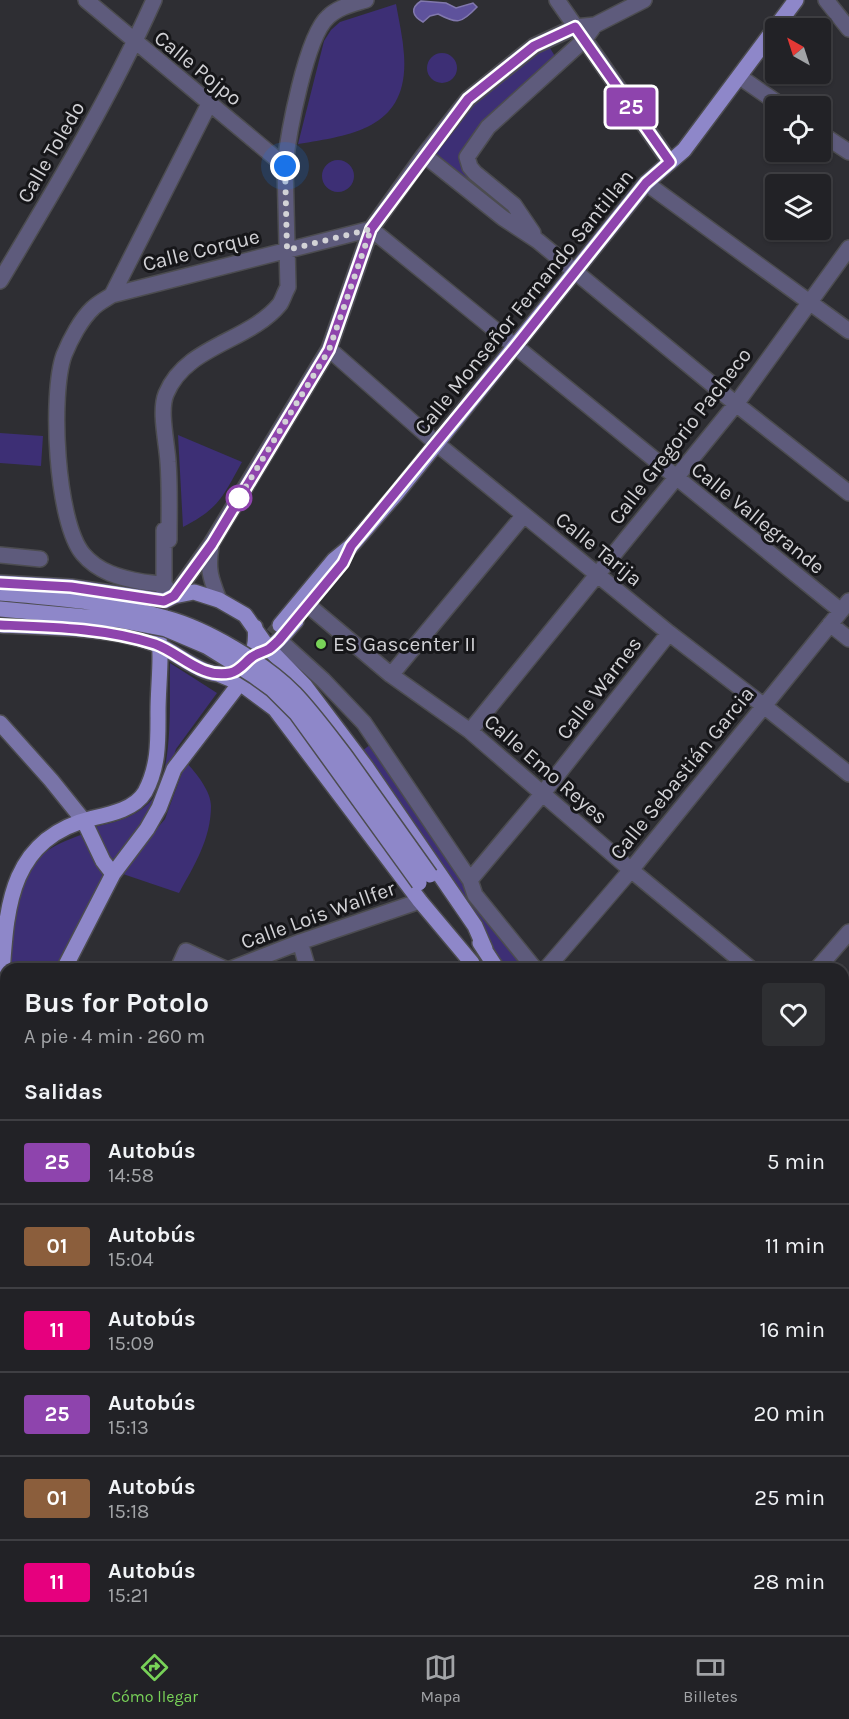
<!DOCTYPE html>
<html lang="es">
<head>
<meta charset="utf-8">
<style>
	body { margin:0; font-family:Karla,sans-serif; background:#2e2f32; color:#f1f3f6; height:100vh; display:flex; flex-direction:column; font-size:22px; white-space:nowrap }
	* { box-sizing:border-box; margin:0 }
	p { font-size:20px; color:#a2a4a7 }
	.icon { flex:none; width:33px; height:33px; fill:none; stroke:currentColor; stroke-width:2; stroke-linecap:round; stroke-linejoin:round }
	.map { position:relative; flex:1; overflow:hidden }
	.details { position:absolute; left:0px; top:963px; width:849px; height:672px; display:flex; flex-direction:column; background:#222226; border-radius:18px 18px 0 0; box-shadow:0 2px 4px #0004,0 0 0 2px #3f3f43 }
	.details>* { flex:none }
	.badge { padding:0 12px; border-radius:4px; font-size:21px; line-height:39px }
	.needle { width:39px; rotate:321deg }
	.tools { position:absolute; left:765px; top:18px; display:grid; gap:12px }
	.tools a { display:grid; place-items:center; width:66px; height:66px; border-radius:6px; background:#222226; box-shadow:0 2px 4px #0004,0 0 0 2px #3f3f43; font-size:30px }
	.you { position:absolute; width:30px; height:30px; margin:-15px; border:4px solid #fff; border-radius:50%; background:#1a73e8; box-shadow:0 0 0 9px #1a73e833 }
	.map>.badge { position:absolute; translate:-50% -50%; box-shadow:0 0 0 3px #fff }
	h2 { padding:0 24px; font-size:22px; line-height:54px }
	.round { display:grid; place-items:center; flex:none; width:63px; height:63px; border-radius:6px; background:#2e2f32 }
	.overview { display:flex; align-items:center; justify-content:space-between; height:102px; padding:0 24px }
	h1 { font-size:28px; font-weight:700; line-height:45px }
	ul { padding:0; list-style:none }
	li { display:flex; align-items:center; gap:18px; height:84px; padding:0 24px; border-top:2px solid #3f3f43 }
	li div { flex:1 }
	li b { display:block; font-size:22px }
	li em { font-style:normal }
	li .badge { min-width:66px; font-weight:700; text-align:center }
	.dock { display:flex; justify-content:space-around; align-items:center; height:84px; border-top:2px solid #3f3f43; background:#222226; font-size:16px; color:#a2a4a7 }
	.dock a { display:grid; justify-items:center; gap:3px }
	.dock .active { color:#78d258 }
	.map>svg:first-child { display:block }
</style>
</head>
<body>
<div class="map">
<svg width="849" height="1635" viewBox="0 0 849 1635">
	<rect width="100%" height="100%" fill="#2e2e33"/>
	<path fill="#3d2f75" d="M 396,4 C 399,21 403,38 404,55 C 409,127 355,135 298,144 L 324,41 L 331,30 L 340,22 Z
		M 550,48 L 556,58 L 462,154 L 472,179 L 469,185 L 435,157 L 436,148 L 471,106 L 536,53 Z
		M427 68a15 15 0 1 1 30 0a15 15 0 1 1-30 0Z
		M322 176a16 16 0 1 1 32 0a16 16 0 1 1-32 0Z
		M 0,433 L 43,436 L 41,466 L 0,463 Z
		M 178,435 L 242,462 C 223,496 220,508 183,527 Z
		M 170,663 L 217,693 L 176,749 L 160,800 L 125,848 L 113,859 L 106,857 L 93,827 C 113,823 133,818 148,804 C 175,780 169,698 170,663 Z
		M 371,744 L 525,969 L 507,969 L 362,751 Z
		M 186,762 C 196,773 211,791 211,806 C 211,839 194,866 179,893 L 120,873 L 165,819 Z
		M 86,833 L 106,870 L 104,879 L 60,969 L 10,969 C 13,931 10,878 44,853 C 56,844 72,838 86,833 Z
		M 181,1629 L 266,1629 L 269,1635 L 184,1635 Z"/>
	<path fill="#5e529c" stroke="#8178ad" stroke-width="1.5" d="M 421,1 L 446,3 L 456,8 L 473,3 L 477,7 C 461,24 457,24 438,14 L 430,16 L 423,22 C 412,16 410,8 421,1 Z"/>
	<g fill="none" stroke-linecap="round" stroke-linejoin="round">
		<path stroke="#47474b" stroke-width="15" stroke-dasharray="15 8" stroke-linecap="butt" d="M 258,652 L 280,625"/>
		<g stroke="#4c4c50" stroke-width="18">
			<path id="street" d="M 86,0 L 285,166
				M 557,0 L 670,162
				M 826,0 L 849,29
				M 740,77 L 782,106
				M 820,133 L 849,152
				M 424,155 L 503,218 L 538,241 L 736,404 L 849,493
				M 646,183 L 849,331
				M 371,229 L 112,295 C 106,299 98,303 93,308 C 81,319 70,340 64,355 C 50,394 56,522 83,554 C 98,572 120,578 143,582 C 149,583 160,583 165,586 C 168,589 172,593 174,596 L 211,544 L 329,349 L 371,229 L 424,155 L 468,99 L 534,46 L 575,27 L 595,25 L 644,0
				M 371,229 L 841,611
				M 533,233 L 514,205 L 475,173 L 470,167 L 467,157 L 488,127 L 584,40 L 595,25
				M 0,281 C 55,189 110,98 154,0
				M 112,295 L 209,104
				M 329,349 L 436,443 L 669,633 L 764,706 L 849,774
				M 164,530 L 164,593
				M 169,540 C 169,514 170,488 168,462 C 167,443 159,411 166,394 C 186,345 249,342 280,304 C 283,299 285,292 288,287 L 285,166 C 288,135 306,36 328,17 C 338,7 353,4 366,0
				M 211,547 C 207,570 211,579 219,600
				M 0,555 L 40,559
				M 309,606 L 391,675 L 470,731 L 631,870 L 751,969
				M 830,624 L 849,639
				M 279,640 L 323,680 L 364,723 L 470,880 L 475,895 L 535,969
				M 391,675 L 524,515
				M 470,731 L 736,404 L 849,248
				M 470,880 L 543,793 L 669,633
				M 300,942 L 308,969
				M 178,969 L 186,951 L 225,969
				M 231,969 L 300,942 L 420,901
				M 546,969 L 631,870 L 849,601
				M 817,969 L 849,932
				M 843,1046 L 849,1051
				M 843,1183 L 849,1186
				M 843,1281 L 849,1282
				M 843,1359 L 849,1354
				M 5,1374 L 6,1398
				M 843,1458 L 849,1462
				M 843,1548 L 849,1548
				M 45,1629 L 49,1635
				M 413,1635 L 422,1629
				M 592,1635 L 594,1629
				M 804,1635 L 806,1629"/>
		</g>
		<g stroke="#4c4c50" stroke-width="18">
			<path id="secondary" d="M 0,723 L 51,780 L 84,821"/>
		</g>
		<g stroke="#4c4c50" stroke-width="18">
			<path id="primary" d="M 0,583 L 71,587 L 164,601 L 174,596 L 194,592 L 219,600 L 245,615 L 269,649 L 305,686 L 366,767 L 475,926 L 485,949
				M 0,625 C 48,627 113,627 158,645 C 180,654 207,682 233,672 C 253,665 257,646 255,627
				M 280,625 L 334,560 L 351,546 L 396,494 L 646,183 L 684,150 L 796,0
				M 261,653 C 276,646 285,633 296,621
				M 218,674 L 240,683 L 275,709 L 420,901 L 472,963
				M 84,821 L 103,861 L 113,874
				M 480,943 L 497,969
				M 64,969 L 113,874 L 147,829 L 159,808 L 174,769 L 240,683 L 242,676
				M 0,1000 C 7,922 0,841 93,818 C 111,814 135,809 145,792 C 159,766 158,740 158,712 C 158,693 160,675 160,657 C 160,642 157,630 161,616
				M 0,1075 L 6,1073
				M 0,1117 L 6,1138
				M 843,1230 L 849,1231
				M 174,1629 L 176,1635"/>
		</g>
		<use href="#street" stroke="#5e5b7c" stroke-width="15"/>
		<use href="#secondary" stroke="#7974a8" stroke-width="15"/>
		<use href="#primary" stroke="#8e87c9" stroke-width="15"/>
		<g stroke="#4c4c50" stroke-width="18" stroke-linecap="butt">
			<path id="primary-bridge" d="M 0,593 C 55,598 112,602 166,618 C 207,629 264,663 294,693 C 313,713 329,735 346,757 C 374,796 402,836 430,875
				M 0,609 L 118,620 L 166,629 L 206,646 L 254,676 L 272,689 L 297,714 L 419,883"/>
		</g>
		<use href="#primary-bridge" stroke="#8e87c9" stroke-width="15"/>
	</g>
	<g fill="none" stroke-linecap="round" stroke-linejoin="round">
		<g stroke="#fff" stroke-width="14">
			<path id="line" d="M 0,583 L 71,587 L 164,601 L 174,596 L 212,544 L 329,350 L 371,229 L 468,99 L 534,46 L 575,27 L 670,162 L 646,183 L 515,347 L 351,546 L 343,563 L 279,640 C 276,643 272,647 269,649 C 264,652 257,653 252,657 C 245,662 240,671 230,673 C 201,679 180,653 155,644 C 105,628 52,627 0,625"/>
		</g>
		<use href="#line" stroke="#8e44ad" stroke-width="9"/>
		<path stroke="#d2d2d6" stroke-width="6" stroke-dasharray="0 10.8" d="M 239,498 L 234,506 L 329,350 L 371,229 L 287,250 L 285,166"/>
	</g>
	<circle fill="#fff" stroke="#8e44ad" stroke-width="3" cx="239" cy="498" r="12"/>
	<circle fill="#78d258" stroke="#161619" stroke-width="2" cx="321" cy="644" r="6"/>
	<g text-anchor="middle" stroke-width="6" stroke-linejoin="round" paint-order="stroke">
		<g font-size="21" fill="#d2d2d6" stroke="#161619">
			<text transform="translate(198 68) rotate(39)" y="7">Calle Pojpo</text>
			<text transform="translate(51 152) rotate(-60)" y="7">Calle Toledo</text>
			<text transform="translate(201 250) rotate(-14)" y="7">Calle Corque</text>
			<text transform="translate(524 302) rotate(-51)" y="7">Calle Monseñor Fernando Santillan</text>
			<text transform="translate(680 436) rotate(-52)" y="7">Calle Gregorio Pacheco</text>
			<text transform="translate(758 518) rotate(39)" y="7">Calle Vallegrande</text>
			<text transform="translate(599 549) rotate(39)" y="7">Calle Tarija</text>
			<text transform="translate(599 688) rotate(-52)" y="7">Calle Warnes</text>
			<text transform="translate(546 769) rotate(41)" y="7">Calle Emo Reyes</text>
			<text transform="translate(682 773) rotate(-51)" y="7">Calle Sebastián Garcia</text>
			<text transform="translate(318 915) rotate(-20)" y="7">Calle Lois Wallfer</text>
		</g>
		<g font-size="21" fill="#d2d2d6" stroke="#161619" text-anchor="start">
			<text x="333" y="651">ES Gascenter II</text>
		</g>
	</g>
</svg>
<div class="tools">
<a><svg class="needle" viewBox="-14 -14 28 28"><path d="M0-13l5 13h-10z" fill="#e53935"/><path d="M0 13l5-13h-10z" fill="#a2a4a7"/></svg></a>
<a><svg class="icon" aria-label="locate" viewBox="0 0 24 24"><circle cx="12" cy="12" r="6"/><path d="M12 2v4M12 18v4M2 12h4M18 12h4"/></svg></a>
<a><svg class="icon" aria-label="layers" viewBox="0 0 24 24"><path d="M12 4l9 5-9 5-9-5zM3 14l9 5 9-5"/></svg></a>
</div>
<div class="you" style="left:285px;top:166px"></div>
<b class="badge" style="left:631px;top:107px;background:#8e44ad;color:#fff">25</b>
<section class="details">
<div class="overview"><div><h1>Bus for Potolo</h1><p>A pie · 4 min · 260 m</p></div><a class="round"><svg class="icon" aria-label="heart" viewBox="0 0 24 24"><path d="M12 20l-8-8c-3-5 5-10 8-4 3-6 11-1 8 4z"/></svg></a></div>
<h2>Salidas</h2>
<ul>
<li><span class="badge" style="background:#8e44ad;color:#fff">25</span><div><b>Autobús</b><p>14:58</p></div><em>5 min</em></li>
<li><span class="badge" style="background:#8b5e3c;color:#fff">01</span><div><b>Autobús</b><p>15:04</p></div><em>11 min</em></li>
<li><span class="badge" style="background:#e6007e;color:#fff">11</span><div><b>Autobús</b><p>15:09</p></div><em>16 min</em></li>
<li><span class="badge" style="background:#8e44ad;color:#fff">25</span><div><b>Autobús</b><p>15:13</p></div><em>20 min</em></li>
<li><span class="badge" style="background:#8b5e3c;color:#fff">01</span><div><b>Autobús</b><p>15:18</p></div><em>25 min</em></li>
<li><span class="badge" style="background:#e6007e;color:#fff">11</span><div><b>Autobús</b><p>15:21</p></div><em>28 min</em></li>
</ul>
</section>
</div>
<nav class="dock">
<a class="active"><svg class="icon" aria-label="directions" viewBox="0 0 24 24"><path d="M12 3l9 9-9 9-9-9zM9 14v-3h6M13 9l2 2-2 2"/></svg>Cómo llegar</a>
<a><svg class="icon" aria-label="map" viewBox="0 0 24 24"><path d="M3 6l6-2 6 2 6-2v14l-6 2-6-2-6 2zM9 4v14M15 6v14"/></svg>Mapa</a>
<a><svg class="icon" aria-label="tickets" viewBox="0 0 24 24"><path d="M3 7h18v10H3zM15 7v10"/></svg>Billetes</a>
</nav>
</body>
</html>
